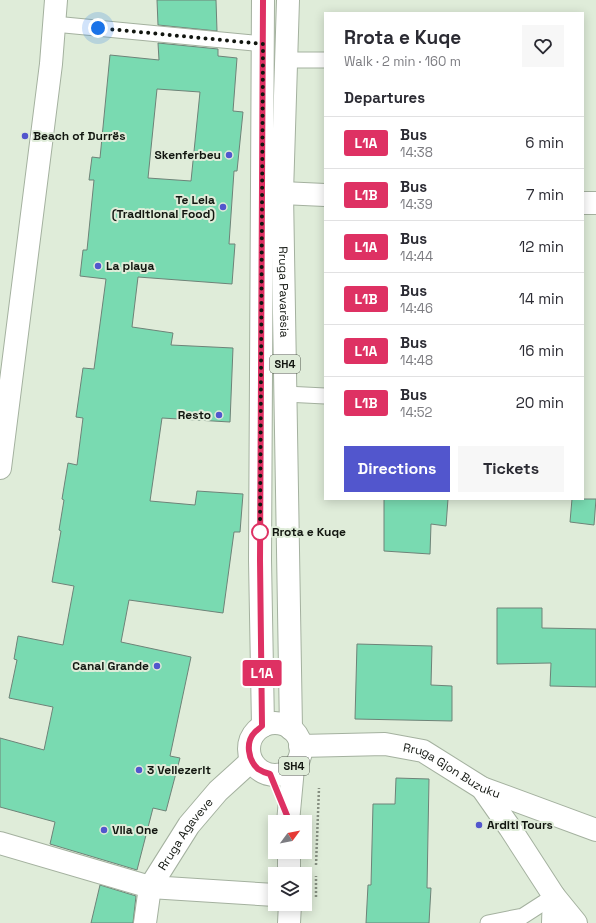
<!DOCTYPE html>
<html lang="en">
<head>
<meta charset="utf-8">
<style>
	body { margin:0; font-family:"Space Grotesk",sans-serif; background:#f7f7f7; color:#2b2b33; height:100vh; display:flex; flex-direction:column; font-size:15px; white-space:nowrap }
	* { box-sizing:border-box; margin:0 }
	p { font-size:13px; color:#7c7c81 }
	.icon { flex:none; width:22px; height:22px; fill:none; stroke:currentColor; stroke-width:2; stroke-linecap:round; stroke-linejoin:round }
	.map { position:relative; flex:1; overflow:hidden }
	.details { position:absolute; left:324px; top:12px; width:260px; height:488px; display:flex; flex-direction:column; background:#fff; border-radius:0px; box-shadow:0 2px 10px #0003 }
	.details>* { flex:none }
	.badge { padding:0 8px; border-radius:3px; font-size:14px; line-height:26px }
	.needle { width:26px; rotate:58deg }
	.tools { position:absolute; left:268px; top:815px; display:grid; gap:8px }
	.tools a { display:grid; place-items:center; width:44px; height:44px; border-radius:0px; background:#fff; box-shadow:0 2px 10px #0003; font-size:20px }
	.you { position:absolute; width:20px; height:20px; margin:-10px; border:3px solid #fff; border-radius:50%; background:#1a73e8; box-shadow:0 0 0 6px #1a73e833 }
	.map>.badge { position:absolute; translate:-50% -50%; box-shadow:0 0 0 2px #fff }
	h2 { padding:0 20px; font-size:15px; line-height:36px }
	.round { display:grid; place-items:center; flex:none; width:42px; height:42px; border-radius:0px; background:#f7f7f7 }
	.head { display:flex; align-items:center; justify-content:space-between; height:68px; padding:0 20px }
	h1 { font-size:19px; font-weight:600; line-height:30px }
	.primary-button { display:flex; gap:8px; margin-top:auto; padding:8px 20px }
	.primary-button a { flex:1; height:46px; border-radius:0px; background:#5256cd; color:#fff; font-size:16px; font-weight:600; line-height:46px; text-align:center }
	.primary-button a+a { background:#f7f7f7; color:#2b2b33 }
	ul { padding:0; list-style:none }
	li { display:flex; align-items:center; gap:12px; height:52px; padding:0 20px; border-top:1px solid #e1e1e2 }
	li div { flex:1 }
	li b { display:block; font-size:15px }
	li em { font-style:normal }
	li .badge { min-width:44px; font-weight:700; text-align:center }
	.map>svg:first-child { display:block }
</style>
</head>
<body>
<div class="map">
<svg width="596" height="923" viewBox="0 0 596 923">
	<rect width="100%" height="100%" fill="#dfecd9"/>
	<path fill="#79dab1" stroke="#6e8378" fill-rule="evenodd" d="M 157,0 L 216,0 L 217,31 L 158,25 Z
		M 158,43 L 218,49 L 218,56 L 237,58 L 233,111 L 243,112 L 237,171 L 234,171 L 229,244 L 235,244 L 232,284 L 138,277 L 132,327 L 173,333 L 171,345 L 233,348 L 230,422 L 162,418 L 150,501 L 195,505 L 197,491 L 243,494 L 240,532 L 234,532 L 223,613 L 129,600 L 121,642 L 191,657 L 170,756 L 180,758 L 166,811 L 153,808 L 137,870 L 50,844 L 55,822 L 0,807 L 0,738 L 44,750 L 53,707 L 9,698 L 17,660 L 14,659 L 18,636 L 63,645 L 74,586 L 52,582 L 61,531 L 59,530 L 64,500 L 62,499 L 68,463 L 77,465 L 83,418 L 76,417 L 83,368 L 94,369 L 106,279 L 80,276 L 83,250 L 87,250 L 94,180 L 89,180 L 92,157 L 100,158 L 110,55 L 159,60 ZM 157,89 L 200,92 L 191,181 L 148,178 Z
		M 384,499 L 448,499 L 446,526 L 431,524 L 430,554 L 384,551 Z
		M 572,499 L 596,499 L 594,525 L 570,522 Z
		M 497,608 L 542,608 L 542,628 L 596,629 L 596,687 L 550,686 L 551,663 L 497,664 Z
		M 357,644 L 432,646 L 431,685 L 452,686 L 452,721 L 355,719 Z
		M 396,778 L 429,779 L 427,888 L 431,888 L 429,923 L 366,923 L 368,885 L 371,885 L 373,804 L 395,804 Z
		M 100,885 L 136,896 L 133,923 L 91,923 Z"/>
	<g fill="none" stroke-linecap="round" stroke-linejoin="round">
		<g stroke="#a4b19f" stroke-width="17">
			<path id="service" d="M 54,24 L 263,44
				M 286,60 L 325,60
				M 285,394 L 325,396
				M 488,923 L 523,916 L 554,896"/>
		</g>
		<g stroke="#a4b19f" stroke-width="24">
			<path id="pedestrian" d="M 0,468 L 51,64 L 56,0
				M 150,887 L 275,895"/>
		</g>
		<g stroke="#a4b19f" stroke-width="24">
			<g id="minor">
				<path d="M 264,191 L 282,193 L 325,195"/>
				<path d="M 583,203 L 596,203"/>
				<path id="s1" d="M 300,746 L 385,744 L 423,751 L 482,788 L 596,830"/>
				<path d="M 482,788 L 510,828 L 554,896 L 576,923"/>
				<path d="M 0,843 L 150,887"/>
				<path id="s2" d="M 145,923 L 150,887 L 189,825 L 218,791 L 251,761"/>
				<path d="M 553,923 L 554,896"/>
			</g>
		</g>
		<g stroke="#a4b19f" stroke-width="24">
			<g id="primary">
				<path id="s3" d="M 288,0 L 282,193 L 291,729"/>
				<circle cx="275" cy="749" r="26"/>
				<path d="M 263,726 L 260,560 L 263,0"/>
				<path d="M 288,822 L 293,768"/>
				<path d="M 289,852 L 289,874"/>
				<path d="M 289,923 L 290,904"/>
			</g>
		</g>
		<path stroke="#868f81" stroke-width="2.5" stroke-dasharray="2 2" stroke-linecap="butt" d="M 316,865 L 319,788
			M 316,897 L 316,876"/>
		<use href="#service" stroke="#fff" stroke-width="15"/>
		<use href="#pedestrian" stroke="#fff" stroke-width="22"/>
		<use href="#minor" stroke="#fff" stroke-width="22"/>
		<use href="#primary" stroke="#fff" stroke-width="22"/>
	</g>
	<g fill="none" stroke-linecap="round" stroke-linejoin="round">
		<g stroke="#fff" stroke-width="9">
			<path id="line" d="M 263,0 L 260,560 L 262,726 C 260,728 257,730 255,732 C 245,742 248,760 258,769 C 261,771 266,773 270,774 L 288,818 L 288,822"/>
		</g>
		<use href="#line" stroke="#de3163" stroke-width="6"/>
		<path stroke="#121610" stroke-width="4" stroke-dasharray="0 7.2" d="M 98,28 L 263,44 L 260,532"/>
	</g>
	<g fill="#5256cd" stroke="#dfecd9" stroke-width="1.5">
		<circle cx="25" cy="136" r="4"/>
		<circle cx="229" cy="155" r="4"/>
		<circle cx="223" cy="207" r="4"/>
		<circle cx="98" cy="266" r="4"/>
		<circle cx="219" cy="415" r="4"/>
		<circle cx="157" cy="666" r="4"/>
		<circle cx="139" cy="770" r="4"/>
		<circle cx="479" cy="825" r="4"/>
		<circle cx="104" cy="830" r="4"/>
	</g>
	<circle fill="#fff" stroke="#de3163" stroke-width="2" cx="260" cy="532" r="8"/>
	<g text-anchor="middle" stroke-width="4" stroke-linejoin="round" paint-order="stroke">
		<g fill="#dfecd9" stroke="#50564c" stroke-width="1">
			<rect x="270" y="355" width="30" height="18" rx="3"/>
			<rect x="279" y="757" width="30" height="18" rx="3"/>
		</g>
		<g font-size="11" font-weight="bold" fill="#121610">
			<text x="285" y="368">SH4</text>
			<text x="294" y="770">SH4</text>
		</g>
		<g font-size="12" font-weight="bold" fill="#121610" stroke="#dfecd9" text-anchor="start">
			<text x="33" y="140">Beach of Durrës</text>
			<text x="221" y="159" text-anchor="end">Skenferbeu</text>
			<text x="215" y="204" text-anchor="end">Te Lela<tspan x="215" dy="14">(Traditional Food)</tspan></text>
			<text x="106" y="270">La playa</text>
			<text x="211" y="419" text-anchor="end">Resto</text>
			<text x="149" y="670" text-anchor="end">Canal Grande</text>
			<text x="147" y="774">3 Vellezerit</text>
			<text x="487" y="829">Arditi Tours</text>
			<text x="112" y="834">Vila One</text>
		</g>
		<g font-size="12" fill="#121610" stroke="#dfecd9">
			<text dy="4" stroke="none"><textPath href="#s3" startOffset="292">Rruga Pavarësia</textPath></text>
			<text dy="4" stroke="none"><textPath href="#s1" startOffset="158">Rruga Gjon Buzuku</textPath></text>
			<text dy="4" stroke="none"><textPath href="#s2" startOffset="100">Rruga Agaveve</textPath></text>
		</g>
		<g font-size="12" font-weight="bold" fill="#121610" stroke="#dfecd9" text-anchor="start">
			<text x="272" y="536">Rrota e Kuqe</text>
		</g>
	</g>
</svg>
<div class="tools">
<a><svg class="needle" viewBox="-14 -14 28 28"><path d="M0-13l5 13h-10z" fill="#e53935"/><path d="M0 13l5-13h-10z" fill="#7c7c81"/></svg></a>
<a><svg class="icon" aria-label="layers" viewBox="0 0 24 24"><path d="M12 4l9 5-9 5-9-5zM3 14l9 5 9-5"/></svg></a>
</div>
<div class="you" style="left:98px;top:28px"></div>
<b class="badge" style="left:262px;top:673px;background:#de3163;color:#fff">L1A</b>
<section class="details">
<div class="head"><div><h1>Rrota e Kuqe</h1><p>Walk · 2 min · 160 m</p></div><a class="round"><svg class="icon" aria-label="heart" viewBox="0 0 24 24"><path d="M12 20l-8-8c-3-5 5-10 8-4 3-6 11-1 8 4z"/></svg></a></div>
<h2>Departures</h2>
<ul>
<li><span class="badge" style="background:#de3163;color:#fff">L1A</span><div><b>Bus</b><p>14:38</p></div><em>6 min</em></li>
<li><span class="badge" style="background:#de3163;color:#fff">L1B</span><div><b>Bus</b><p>14:39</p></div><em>7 min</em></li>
<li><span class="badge" style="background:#de3163;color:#fff">L1A</span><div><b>Bus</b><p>14:44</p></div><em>12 min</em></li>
<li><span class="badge" style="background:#de3163;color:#fff">L1B</span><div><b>Bus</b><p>14:46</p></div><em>14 min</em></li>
<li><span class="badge" style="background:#de3163;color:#fff">L1A</span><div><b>Bus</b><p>14:48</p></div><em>16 min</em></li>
<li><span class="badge" style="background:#de3163;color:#fff">L1B</span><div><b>Bus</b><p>14:52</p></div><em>20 min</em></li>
</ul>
<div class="primary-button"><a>Directions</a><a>Tickets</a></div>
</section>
</div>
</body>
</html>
